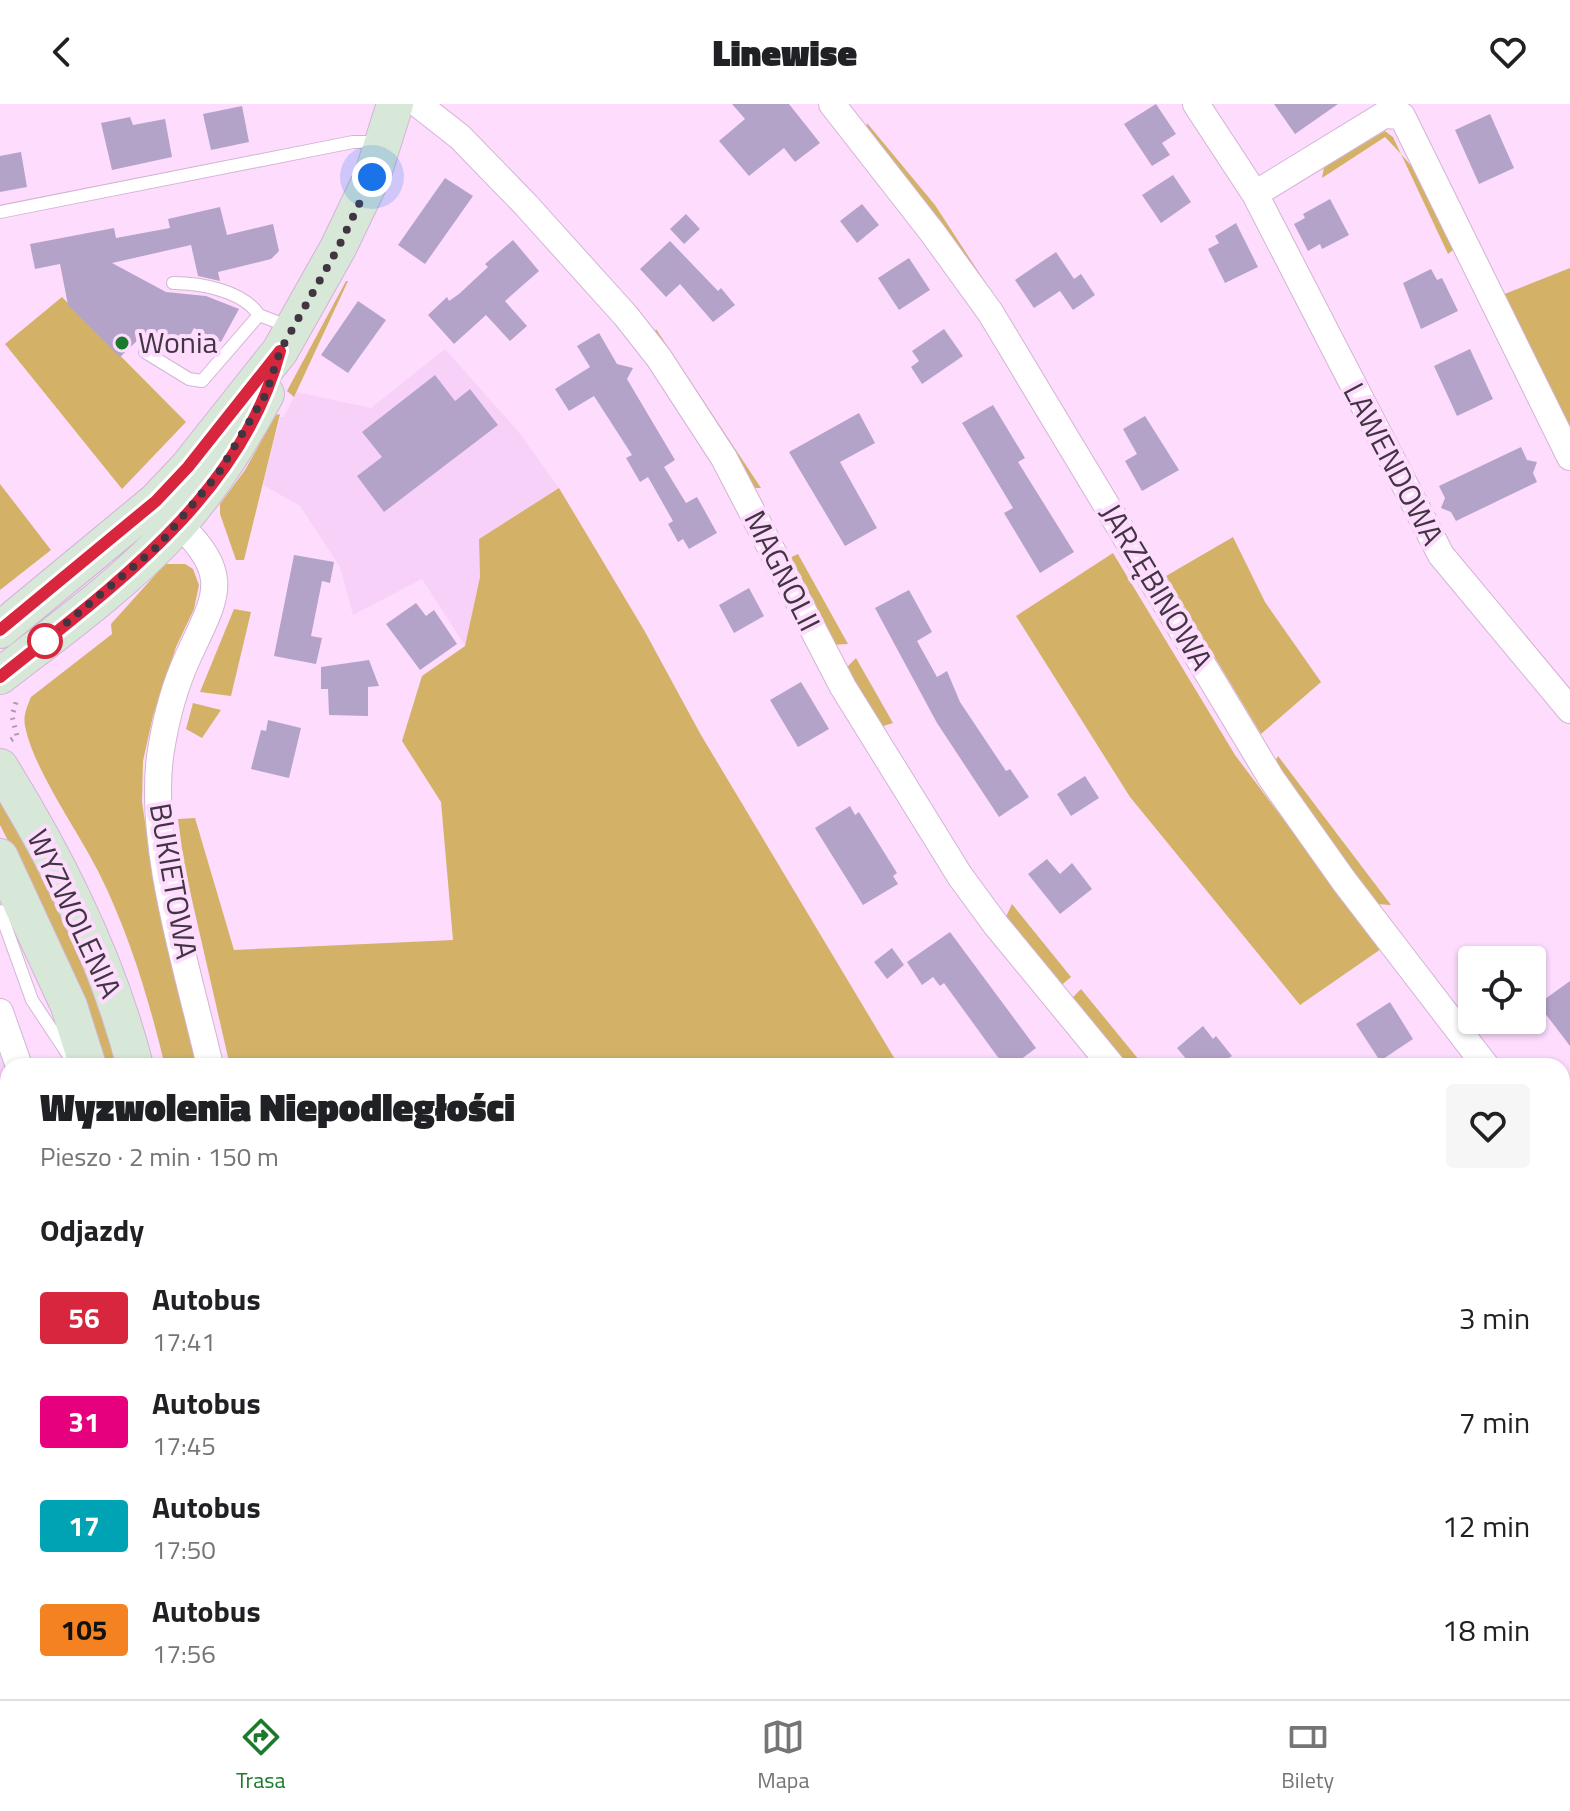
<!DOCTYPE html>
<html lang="pl">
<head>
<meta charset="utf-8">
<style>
	body { margin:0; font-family:"Titillium Web",sans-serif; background:#f6f6f6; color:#202124; height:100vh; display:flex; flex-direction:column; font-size:30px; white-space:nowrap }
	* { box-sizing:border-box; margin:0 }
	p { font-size:26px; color:#757577 }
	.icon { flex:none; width:44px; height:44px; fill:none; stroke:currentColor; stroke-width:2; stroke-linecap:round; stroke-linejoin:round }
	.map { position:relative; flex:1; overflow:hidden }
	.drawer { position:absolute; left:0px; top:954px; width:1570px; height:642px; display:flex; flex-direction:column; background:#fff; border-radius:24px 24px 0 0; box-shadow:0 2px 6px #0004 }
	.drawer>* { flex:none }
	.badge { padding:0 16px; border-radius:6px; font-size:28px; line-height:52px }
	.controls { position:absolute; left:1458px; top:842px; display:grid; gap:16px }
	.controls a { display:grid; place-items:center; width:88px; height:88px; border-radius:8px; background:#fff; box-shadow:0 2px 6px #0004; font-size:40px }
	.you { position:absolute; width:40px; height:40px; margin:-20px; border:6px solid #fff; border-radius:50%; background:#1a73e8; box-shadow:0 0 0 12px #1a73e833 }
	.map>.badge { position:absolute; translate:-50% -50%; box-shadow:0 0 0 4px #fff }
	h2 { padding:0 40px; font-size:30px; line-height:72px }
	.round { display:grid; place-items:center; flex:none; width:84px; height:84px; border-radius:8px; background:#f6f6f6 }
	.head { display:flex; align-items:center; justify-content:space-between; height:136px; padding:0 40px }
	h1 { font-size:38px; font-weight:800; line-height:60px }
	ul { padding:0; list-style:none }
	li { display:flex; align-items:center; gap:24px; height:104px; padding:0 40px }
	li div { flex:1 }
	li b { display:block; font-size:30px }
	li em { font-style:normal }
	li .badge { min-width:88px; font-weight:700; text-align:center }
	header { display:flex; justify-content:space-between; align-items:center; height:104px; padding:0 40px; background:#fff; font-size:36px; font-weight:800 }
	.menu { display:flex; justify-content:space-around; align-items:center; height:112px; border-top:2px solid #e0e0e0; background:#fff; font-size:22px; color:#757577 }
	.menu a { display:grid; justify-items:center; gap:4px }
	.menu .current { color:#1b7a2b }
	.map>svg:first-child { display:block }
</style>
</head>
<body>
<header><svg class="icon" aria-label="back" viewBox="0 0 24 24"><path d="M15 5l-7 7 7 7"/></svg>Linewise<svg class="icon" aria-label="heart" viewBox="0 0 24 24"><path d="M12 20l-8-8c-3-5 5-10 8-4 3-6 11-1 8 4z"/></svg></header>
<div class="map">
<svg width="1570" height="1595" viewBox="0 0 1570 1595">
	<rect width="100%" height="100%" fill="#fddcfe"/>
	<path fill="#f8d1f9" d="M 445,245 L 517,326 L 559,384 L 479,435 L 480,473 L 465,542 L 422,475 L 353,511 L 340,463 L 300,402 L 263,381 L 280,313 L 284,313 L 296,288 L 371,304 Z
		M 0,951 L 8,966 L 8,1323 L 0,1323 Z"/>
	<path fill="#d3b268" d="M 867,19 L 935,101 L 987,181 L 982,184 L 866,25 Z
		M 1385,27 L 1393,33 L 1401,50 L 1426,79 L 1454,145 L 1448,150 L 1401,50 L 1385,33 L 1322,74 L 1324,63 Z
		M 1427,34 L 1502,191 L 1570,164 L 1570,340 L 1428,45 Z
		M 346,177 L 348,177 L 294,293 L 287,287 Z
		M 62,193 L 186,318 L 122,385 L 5,240 Z
		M 656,225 L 761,384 L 754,384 L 653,232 Z
		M 280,310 L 244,456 L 236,456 L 220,410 L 220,400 L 245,366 L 276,311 Z
		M 0,380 L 51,446 L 0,486 Z
		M 559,384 L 644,526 L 701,631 L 899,962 L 230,962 L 184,761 L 178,715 L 195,714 L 234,846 L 453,836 L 441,698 L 402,637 L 422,572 L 465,542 L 480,473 L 479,435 Z
		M 1233,433 L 1265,498 L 1321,578 L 1261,630 L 1166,472 Z
		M 1113,449 L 1235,651 L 1381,845 L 1300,901 L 1130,693 L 1016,512 Z
		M 798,450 L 848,540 L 831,541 L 785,456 Z
		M 165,460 L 185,460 L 193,465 L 199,481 L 194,505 L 176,543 L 153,612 L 143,657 L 142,698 L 151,758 L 197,962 L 165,962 C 149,896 130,832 100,771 C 79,728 34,667 25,622 C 23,611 27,603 31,593 L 112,530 L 111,520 Z
		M 234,505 L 251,508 L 231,592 L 200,588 Z
		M 856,554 L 893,619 L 880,623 L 846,564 Z
		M 193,599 L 221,606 L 202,634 L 186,625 Z
		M 1278,652 L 1391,801 L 1376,800 L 1273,661 Z
		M 0,695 L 54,793 L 90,878 L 118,962 L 105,962 L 61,841 L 0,721 Z
		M 1012,800 L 1071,873 L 1058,884 L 1004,817 Z
		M 1081,885 L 1144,962 L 1123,962 L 1069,897 Z
		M 1562,1079 L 1570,1092 L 1570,1234 L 1562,1237 Z
		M 1562,1418 L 1570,1418 L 1570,1595 L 1544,1595 L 1544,1588 L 1562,1588 Z
		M 282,1588 L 1147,1588 L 1148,1595 L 282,1595 Z"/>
	<path fill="#b4a3c9" d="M 732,0 L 789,0 L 820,39 L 795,58 L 784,44 L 749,72 L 719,37 L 745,15 Z
		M 1156,0 L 1176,30 L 1162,39 L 1170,51 L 1152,62 L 1124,20 Z
		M 1274,0 L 1338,0 L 1295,30 Z
		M 242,2 L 249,38 L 211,46 L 203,10 Z
		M 1490,10 L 1514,64 L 1479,80 L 1455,26 Z
		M 130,13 L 133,21 L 165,15 L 172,53 L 112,66 L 101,19 Z
		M 21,48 L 27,83 L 0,88 L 0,52 Z
		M 1173,71 L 1191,98 L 1161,119 L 1142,91 Z
		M 445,74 L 473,92 L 425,160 L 398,141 Z
		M 1330,95 L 1349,131 L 1322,145 L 1320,140 L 1308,147 L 1294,120 L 1305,114 L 1303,110 Z
		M 862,100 L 879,121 L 857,139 L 840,117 Z
		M 220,103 L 227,131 L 273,120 L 279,147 L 271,155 L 218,168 L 220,177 L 198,172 L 191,141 L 112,159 L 166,188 L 206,192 L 239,205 L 221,238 L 194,224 L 179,252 L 142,232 L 120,253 L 68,201 L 60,160 L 35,165 L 30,140 L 114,124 L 116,134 L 170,124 L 168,115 Z
		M 686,110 L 700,125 L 684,140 L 670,125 Z
		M 1236,119 L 1258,163 L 1225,179 L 1208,145 L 1219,139 L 1215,132 Z
		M 513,136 L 539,167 L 505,197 L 527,222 L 510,237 L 486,211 L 454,240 L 428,211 L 447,193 L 449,197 L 459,190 L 488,163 L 485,160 Z
		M 670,137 L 718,187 L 721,184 L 735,201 L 713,218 L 680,180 L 666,193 L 640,165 Z
		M 1056,148 L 1074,175 L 1081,170 L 1095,191 L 1073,206 L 1060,187 L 1034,204 L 1015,176 Z
		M 909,154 L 930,186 L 899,206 L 878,174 Z
		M 1431,165 L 1437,176 L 1442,174 L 1458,207 L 1421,225 L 1403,179 Z
		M 358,197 L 386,216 L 348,269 L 321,251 Z
		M 944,225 L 963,252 L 922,280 L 911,263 L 919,257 L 912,247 Z
		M 599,229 L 617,260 L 633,264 L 627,275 L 675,356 L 664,363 L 686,399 L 697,393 L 717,429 L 689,445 L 683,435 L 678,438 L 668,420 L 673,417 L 648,373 L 640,378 L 626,354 L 632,351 L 594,292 L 569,307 L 555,285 L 590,263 L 577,242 Z
		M 1470,245 L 1493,295 L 1457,312 L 1434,262 Z
		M 435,271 L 455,297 L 470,285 L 498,321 L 384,408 L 357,372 L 382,353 L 362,328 Z
		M 993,301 L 1025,354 L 1018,358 L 1074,448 L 1040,469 L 1004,409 L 1013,404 L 962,319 Z
		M 859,309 L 875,339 L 840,358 L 877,424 L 845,442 L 789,348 Z
		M 1145,312 L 1179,366 L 1142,387 L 1125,357 L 1137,350 L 1123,325 Z
		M 1521,343 L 1527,356 L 1537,358 L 1533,369 L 1537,378 L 1456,417 L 1451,408 L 1441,404 L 1445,394 L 1439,382 Z
		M 294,451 L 334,458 L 330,479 L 322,477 L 311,532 L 322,534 L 316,560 L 274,552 Z
		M 749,484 L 764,512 L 734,529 L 719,501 Z
		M 909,486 L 932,528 L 917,537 L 937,573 L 947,567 L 960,598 L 1006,667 L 1010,665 L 1029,693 L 999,713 L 937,619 L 875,504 Z
		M 416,499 L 426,512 L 434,506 L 457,540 L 420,566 L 386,520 Z
		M 369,556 L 379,582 L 368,583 L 368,612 L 329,611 L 328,585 L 321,585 L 321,563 Z
		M 801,578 L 829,625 L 798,643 L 770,596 Z
		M 268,616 L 301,624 L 289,674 L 251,665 L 261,626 L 266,627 Z
		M 1085,672 L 1099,694 L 1071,712 L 1057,690 Z
		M 850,702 L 855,711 L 859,708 L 897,769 L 893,772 L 898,780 L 863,801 L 815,724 Z
		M 1047,755 L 1060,770 L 1072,759 L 1092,785 L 1060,810 L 1028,770 Z
		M 950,828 L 1036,944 L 1012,962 L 1006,962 L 997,952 L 944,879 L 940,882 L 933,873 L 922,881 L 907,858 Z
		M 892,844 L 904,861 L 887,875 L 874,858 Z
		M 1570,877 L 1570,942 L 1538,900 Z
		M 1390,898 L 1413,935 L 1380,957 L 1356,920 Z
		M 1203,922 L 1213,935 L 1216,932 L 1232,952 L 1229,954 L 1235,962 L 1192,962 L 1177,944 Z"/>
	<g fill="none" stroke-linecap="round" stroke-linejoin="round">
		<g stroke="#d3b4d4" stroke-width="14">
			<path id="lane" d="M 0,108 L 353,38 L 378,38
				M 173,179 C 201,179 243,187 259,211
				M 145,248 L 189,275 L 202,277 L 259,211 L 290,223
				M 0,807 L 32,896 L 71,955"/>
		</g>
		<g stroke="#d3b4d4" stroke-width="28">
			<path id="street" d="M 418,0 L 460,33 L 526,101 L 626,212 L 659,254 L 724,354 L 843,583 L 960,772 L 996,821 L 1112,962
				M 832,0 L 932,128 L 990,208 L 1271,674 L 1344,777 L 1486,962
				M 1196,0 L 1255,90 L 1441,451 L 1570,606
				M 1255,90 L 1384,11 L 1402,12 L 1570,353
				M 179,420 C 233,473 216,492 188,553 C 175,581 166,615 161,646 C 146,739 189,869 210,962
				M 0,908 L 19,962
				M 0,1561 L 8,1565
				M 45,1588 L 53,1595
				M 255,1588 L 256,1595
				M 1313,1588 L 1314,1595"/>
		</g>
		<g stroke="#d3b4d4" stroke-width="38">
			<path id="secondary" d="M 0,526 L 156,397 L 188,363 L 280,247 L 338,144 L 372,73 L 395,0
				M 0,572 C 61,525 125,479 177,422 C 213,382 241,337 266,290
				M 0,663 C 58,756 108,856 135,962
				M 0,753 L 69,902 L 88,962
				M 140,1588 L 140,1595
				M 179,1595 L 179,1588"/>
		</g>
		<path stroke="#b198b2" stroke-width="5" stroke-dasharray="2 6" stroke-linecap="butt" d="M 11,636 L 17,632 L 12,612 L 17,595"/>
		<use href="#lane" stroke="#fff" stroke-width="12"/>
		<use href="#street" stroke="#fff" stroke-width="26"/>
		<use href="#secondary" stroke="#d7e8d8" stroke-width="36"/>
	</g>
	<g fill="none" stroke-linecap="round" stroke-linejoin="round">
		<g stroke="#fff" stroke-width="18">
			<path id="line" d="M 0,526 L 156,397 L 188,363 L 280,247 C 242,392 111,484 0,573"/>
		</g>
		<use href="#line" stroke="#d7263d" stroke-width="12"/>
		<path stroke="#423542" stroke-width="8" stroke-dasharray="0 14.4" d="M 45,537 L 158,442 L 218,370 L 266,290 L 280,247 L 338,144 L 372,73"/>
	</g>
	<circle fill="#1b7a2b" stroke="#fddcfe" stroke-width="3" cx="122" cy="239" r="8"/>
	<circle fill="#fff" stroke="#d7263d" stroke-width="4" cx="45" cy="537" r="16"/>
	<g text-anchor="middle" stroke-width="8" stroke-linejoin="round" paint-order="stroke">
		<g font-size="30" fill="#423542" stroke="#fddcfe" text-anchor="start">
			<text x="138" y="249">Wonia</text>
		</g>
		<g font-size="30" fill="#423542" stroke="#fddcfe">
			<text transform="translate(1393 360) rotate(62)" y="10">LAWENDOWA</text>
			<text transform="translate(782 467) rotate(63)" y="10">MAGNOLII</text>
			<text transform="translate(1156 483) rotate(59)" y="10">JARZĘBINOWA</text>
			<text transform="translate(173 777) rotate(80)" y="10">BUKIETOWA</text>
			<text transform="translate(74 810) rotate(65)" y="10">WYZWOLENIA</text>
		</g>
	</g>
</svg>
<div class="controls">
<a><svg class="icon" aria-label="locate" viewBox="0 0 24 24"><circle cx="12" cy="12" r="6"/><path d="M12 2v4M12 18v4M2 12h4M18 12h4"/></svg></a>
</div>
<div class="you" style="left:372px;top:73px"></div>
<section class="drawer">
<div class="head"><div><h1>Wyzwolenia Niepodległości</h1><p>Pieszo · 2 min · 150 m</p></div><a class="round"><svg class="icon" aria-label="heart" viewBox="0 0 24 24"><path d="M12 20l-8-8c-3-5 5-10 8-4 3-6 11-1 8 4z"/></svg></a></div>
<h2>Odjazdy</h2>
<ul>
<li><span class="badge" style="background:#d7263d;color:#fff">56</span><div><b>Autobus</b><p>17:41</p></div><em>3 min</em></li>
<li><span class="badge" style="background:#e6007e;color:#fff">31</span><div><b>Autobus</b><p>17:45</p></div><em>7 min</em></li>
<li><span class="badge" style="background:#00a3b4;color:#fff">17</span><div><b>Autobus</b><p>17:50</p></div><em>12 min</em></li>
<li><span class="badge" style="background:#f58220;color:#111">105</span><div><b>Autobus</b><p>17:56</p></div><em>18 min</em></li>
</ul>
</section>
</div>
<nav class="menu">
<a class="current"><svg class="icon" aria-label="directions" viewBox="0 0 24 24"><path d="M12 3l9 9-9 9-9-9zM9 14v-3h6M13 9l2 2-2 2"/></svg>Trasa</a>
<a><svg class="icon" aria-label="map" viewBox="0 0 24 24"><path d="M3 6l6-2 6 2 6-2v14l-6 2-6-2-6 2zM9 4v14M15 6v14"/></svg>Mapa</a>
<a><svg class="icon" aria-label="tickets" viewBox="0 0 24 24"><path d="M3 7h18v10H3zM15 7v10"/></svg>Bilety</a>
</nav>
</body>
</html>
